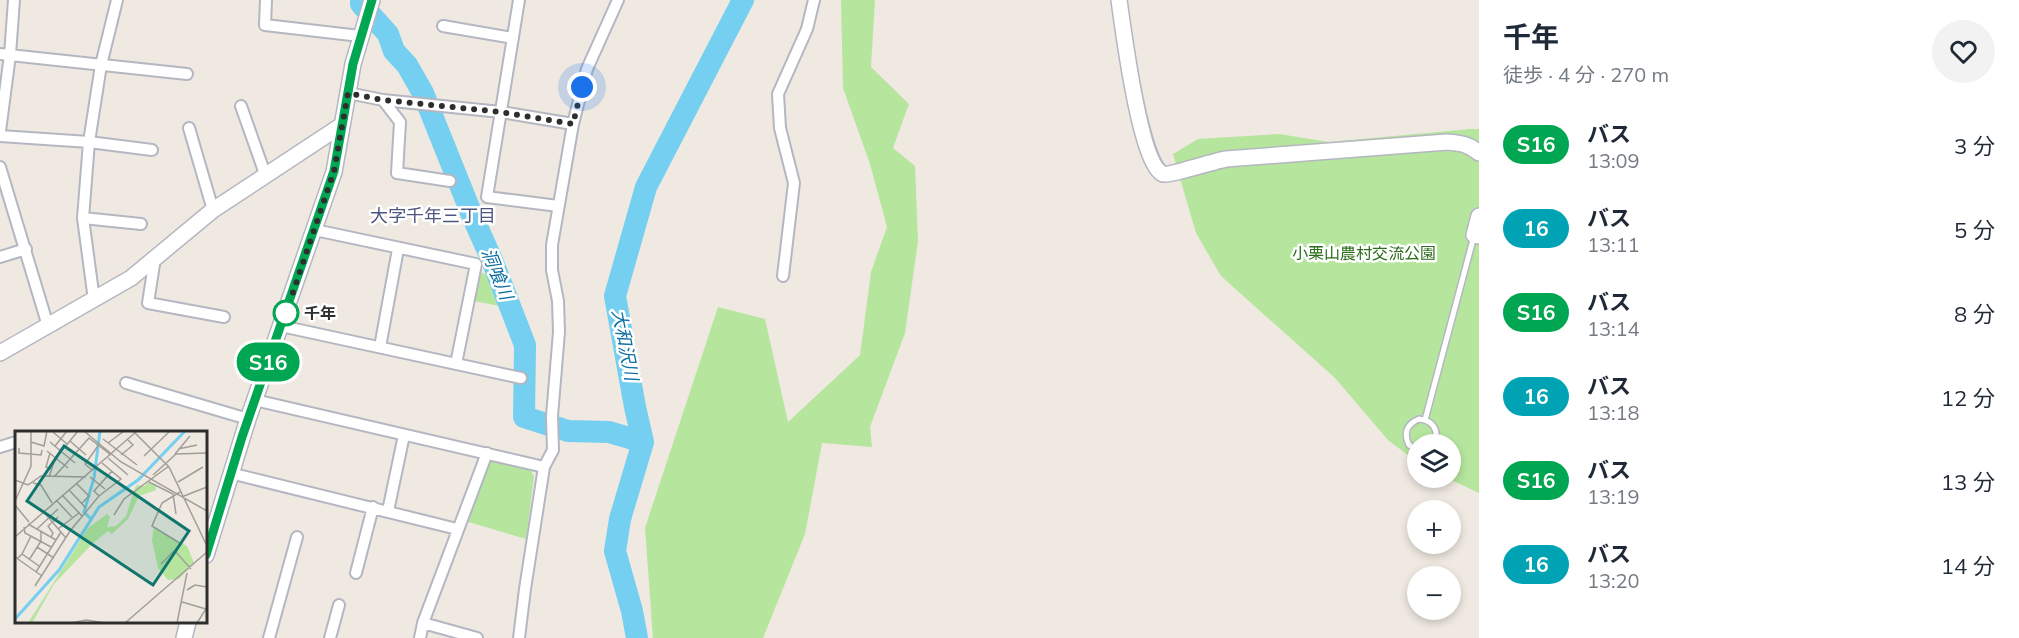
<!DOCTYPE html>
<html lang="ja">
<head>
<meta charset="utf-8">
<style>
	body { margin:0; font-family:Mulish,"Noto Sans JP",sans-serif; background:#f2f2f3; color:#1f2937; height:100vh; display:flex; flex-direction:column; font-size:22px; white-space:nowrap }
	* { box-sizing:border-box; margin:0 }
	p { font-size:20px; color:#747a83 }
	.icon { flex:none; width:33px; height:33px; fill:none; stroke:currentColor; stroke-width:2; stroke-linecap:round; stroke-linejoin:round }
	.map { position:relative; flex:1; overflow:hidden }
	.panel { display:flex; flex-direction:column; background:#fff; width:540px }
	.panel>* { flex:none }
	.badge { padding:0 12px; border-radius:20px; font-size:21px; line-height:39px }
	.buttons { position:absolute; left:1407px; top:434px; display:grid; gap:12px }
	.buttons a { display:grid; place-items:center; width:54px; height:54px; border-radius:50%; background:#fff; box-shadow:0 3px 9px #0003; font-size:30px }
	.you { position:absolute; width:30px; height:30px; margin:-15px; border:4px solid #fff; border-radius:50%; background:#1a73e8; box-shadow:0 0 0 9px #1a73e833 }
	.map>.badge { position:absolute; translate:-50% -50%; box-shadow:0 0 0 3px #fff }
	.round { display:grid; place-items:center; flex:none; width:63px; height:63px; border-radius:32px; background:#f2f2f3 }
	.overview { display:flex; align-items:center; justify-content:space-between; height:102px; padding:0 24px }
	h1 { font-size:28px; font-weight:700; line-height:45px }
	ul { padding:0; list-style:none }
	li { display:flex; align-items:center; gap:18px; height:84px; padding:0 24px }
	li div { flex:1 }
	li b { display:block; font-size:22px }
	li em { font-style:normal }
	li .badge { min-width:66px; font-weight:700; text-align:center }
	main { display:flex; flex:1; min-height:0 }
	.map>svg:first-child { display:block }
</style>
</head>
<body>
<main>
<div class="map">
<svg width="1479" height="638" viewBox="0 0 1479 638">
	<rect width="100%" height="100%" fill="#efe9e1"/>
	<path fill="#b6e59e" d="M 841,0 L 875,0 L 871,67 L 909,104 L 893,148 L 915,166 L 918,241 L 905,333 L 870,427 L 872,447 L 822,443 L 805,534 L 763,638 L 653,638 L 645,528 L 718,307 L 765,319 L 788,422 L 860,355 L 871,272 L 887,227 L 870,164 L 843,88 Z
		M 1470,129 L 1479,129 L 1479,493 L 1445,477 L 1450,477 L 1450,444 L 1418,444 L 1417,462 L 1388,440 L 1335,378 L 1221,276 L 1196,233 L 1173,154 L 1198,139 L 1279,134 L 1329,142 Z
		M 480,273 L 495,275 L 505,307 L 474,301 Z
		M 494,459 L 528,467 L 534,476 L 526,539 L 465,521 L 487,465 Z"/>
	<g fill="none" stroke-linecap="round" stroke-linejoin="round">
		<path stroke="#75cff0" stroke-width="22" d="M 361,0 L 361,4 L 388,34 L 394,51 L 407,65 L 423,93 L 474,220 L 492,260 L 525,345 L 524,417 L 568,431 L 609,432 L 643,442
			M 637,638 L 632,611 L 615,551 L 620,519 L 643,442 L 635,407 L 615,296 L 646,187 L 743,0"/>
		<g stroke="#b4b7c1" stroke-width="8">
			<path id="lane" d="M 1425,420 L 1474,236
				M 1418,450 L 1409,445 C 1403,433 1407,424 1419,419 C 1433,420 1440,431 1434,444"/>
		</g>
		<g stroke="#b4b7c1" stroke-width="14">
			<path id="street" d="M 266,0 L 265,25 L 360,36
				M 519,0 L 487,197 L 558,206
				M 443,26 L 513,38
				M 0,54 L 187,74
				M 348,93 L 383,100 L 400,122 L 397,173 L 450,181
				M 383,100 L 501,112 L 573,124
				M 241,106 L 265,174
				M 189,128 L 213,210
				M 0,131 L 10,55 L 14,0
				M 0,136 L 89,142 L 152,150
				M 0,167 L 48,326
				M 83,218 L 141,224
				M 315,230 L 476,264 L 456,364
				M 0,257 L 26,249
				M 155,258 L 148,303 L 224,317
				M 783,276 L 794,183 L 780,128 L 778,94 L 807,29 L 814,0
				M 94,300 L 83,218 L 89,142 L 101,65 L 117,0
				M 281,326 L 521,378
				M 380,347 L 398,249
				M 126,383 L 248,419
				M 255,400 L 544,467
				M 0,447 L 16,442
				M 230,473 L 457,529
				M 388,511 L 404,435
				M 356,573 L 373,507
				M 423,623 L 477,638
				M 269,638 L 297,537
				M 330,638 L 339,605
				M 420,638 L 423,623 L 487,453
				M 519,638 L 525,589 L 544,467 L 553,450 L 552,416 L 559,332 L 558,301 L 552,270 L 552,245 L 573,124 L 587,69 L 618,0"/>
		</g>
		<g stroke="#b4b7c1" stroke-width="18">
			<path id="secondary" d="M 1119,0 C 1123,28 1140,164 1163,174 C 1169,176 1214,161 1226,159 L 1447,142 C 1460,143 1469,144 1479,153
				M 1479,216 L 1474,235 L 1479,236
				M 0,353 L 131,278 L 213,210 L 342,125
				M 206,555 L 248,419 L 334,172 L 353,64 L 372,0
				M 184,638 L 188,622"/>
		</g>
		<use href="#lane" stroke="#fff" stroke-width="5"/>
		<use href="#street" stroke="#fff" stroke-width="10"/>
		<use href="#secondary" stroke="#fff" stroke-width="15"/>
	</g>
	<g fill="none" stroke-linecap="round" stroke-linejoin="round">
		<g stroke="#fff" stroke-width="14">
			<path id="line" d="M 206,555 L 242,437 L 334,171 L 353,64 L 372,0"/>
		</g>
		<use href="#line" stroke="#00a651" stroke-width="9"/>
		<path stroke="#2e2e2e" stroke-width="6" stroke-dasharray="0 10.8" d="M 286,313 L 334,171 L 348,93 L 383,100 L 501,112 L 573,124 L 582,87"/>
	</g>
	<circle fill="#fff" stroke="#00a651" stroke-width="3" cx="286" cy="313" r="12"/>
	<g text-anchor="middle" stroke-width="5" stroke-linejoin="round" paint-order="stroke">
		<g font-size="16" fill="#2c6e1b" stroke="#fff">
			<text x="1364" y="259">小栗山農村交流公園</text>
		</g>
		<g font-size="16" font-weight="bold" fill="#2e2e2e" stroke="#fff" text-anchor="start">
			<text x="304" y="319">千年</text>
		</g>
		<g font-size="18" fill="#4d5680" stroke="#fff">
			<text x="433" y="222">大字千年三丁目</text>
		</g>
		<g font-size="18" font-style="italic" fill="#0d6fa3" stroke="#fff">
			<text transform="translate(497 274) rotate(68)" y="6">洞喰川</text>
			<text transform="translate(625 345) rotate(79)" y="6">大和沢川</text>
		</g>
	</g>
	<g transform="translate(15 431)">
		<rect width="192" height="192" fill="#efe9e1"/>
		<path d="M 133,51 L 141,55 L 141,59 L 124,65 L 113,88 L 97,103 L 93,100 L 77,113 L 39,153 L 17,192 L 13,192 L 73,97 L 92,83 L 95,86 L 92,96 L 101,95 L 111,85 L 121,54 L 130,55 ZM 139,96 L 172,115 L 179,132 L 164,148 L 153,149 L 143,137 L 137,109 Z" fill="#b6e59e"/>
		<path fill="none" stroke="#75cff0" stroke-width="3" d="M 77,89 L 69,81 L 79,47 L 85,0M 0,188 L 44,139 L 84,76 L 123,49 L 170,0"/>
		<path fill="none" stroke="#a29e99" stroke-width="1.5" d="M 69,0 L 106,31 L 192,80M 118,0 L 154,36 L 192,115M 38,1 L 52,13M 88,8 L 122,34M 55,10 L 71,24M 16,11 L 29,15 L 32,0M 35,11 L 60,32M 93,12 L 109,0M 40,15 L 52,0M 4,17 L 4,22 L 26,24 L 27,19M 163,18 L 182,14M 32,20 L 53,37M 35,22 L 31,36 L 37,38M 160,23 L 175,5M 106,24 L 118,14 L 113,9M 129,25 L 155,0M 93,27 L 113,44M 77,39 L 70,33 L 83,15M 138,44 L 161,23 L 192,22M 34,46 L 40,28 L 63,0M 39,46 L 74,7 L 96,24M 75,46 L 90,58M 0,49 L 13,54 L 26,45 L 71,46M 134,51 L 158,63 L 161,83M 163,51 L 188,36M 18,52 L 26,54 L 37,72M 62,53 L 74,65 L 67,72M 54,59 L 71,77M 47,64 L 68,86M 84,65 L 79,60 L 97,40M 169,65 L 192,56M 41,69 L 57,86M 0,70 L 16,35 L 16,0M 0,74 L 14,91M 28,80 L 51,107M 99,84 L 109,68 L 154,35M 13,93 L 41,109M 9,96 L 10,102 L 36,116M 22,98 L 43,78M 43,98 L 64,82M 0,106 L 122,0M 36,106 L 38,102 L 33,95 L 43,86M 22,116 L 39,127M 160,120 L 176,138M 7,123 L 16,105M 0,126 L 27,145M 2,128 L 7,123 L 24,135M 14,129 L 26,110 L 26,100M 146,133 L 166,113 L 137,95 L 147,72 L 165,61M 21,141 L 46,101M 20,155 L 55,100 L 84,65 L 106,48 L 87,32M 172,159 L 180,154 L 192,156M 167,171 L 191,178 L 182,192M 56,192 L 71,189 L 90,192M 110,192 L 192,121M 162,192 L 172,142"/>
		<path fill="#0f766e" fill-opacity="0.15" stroke="#0f766e" stroke-width="3" d="M 49,15 L 174,100 L 138,154 L 12,70 Z"/>
		<rect width="192" height="192" fill="none" stroke="#2e2e2e" stroke-width="3"/>
	</g>
</svg>
<div class="buttons">
<a><svg class="icon" aria-label="layers" viewBox="0 0 24 24"><path d="M12 4l9 5-9 5-9-5zM3 14l9 5 9-5"/></svg></a>
<a>+</a>
<a>−</a>
</div>
<div class="you" style="left:582px;top:87px"></div>
<b class="badge" style="left:268px;top:362px;background:#00a651;color:#fff">S16</b>
</div>
<section class="panel">
<div class="overview"><div><h1>千年</h1><p>徒歩 · 4 分 · 270 m</p></div><a class="round"><svg class="icon" aria-label="heart" viewBox="0 0 24 24"><path d="M12 20l-8-8c-3-5 5-10 8-4 3-6 11-1 8 4z"/></svg></a></div>
<ul>
<li><span class="badge" style="background:#00a651;color:#fff">S16</span><div><b>バス</b><p>13:09</p></div><em>3 分</em></li>
<li><span class="badge" style="background:#00a3b4;color:#fff">16</span><div><b>バス</b><p>13:11</p></div><em>5 分</em></li>
<li><span class="badge" style="background:#00a651;color:#fff">S16</span><div><b>バス</b><p>13:14</p></div><em>8 分</em></li>
<li><span class="badge" style="background:#00a3b4;color:#fff">16</span><div><b>バス</b><p>13:18</p></div><em>12 分</em></li>
<li><span class="badge" style="background:#00a651;color:#fff">S16</span><div><b>バス</b><p>13:19</p></div><em>13 分</em></li>
<li><span class="badge" style="background:#00a3b4;color:#fff">16</span><div><b>バス</b><p>13:20</p></div><em>14 分</em></li>
</ul>
</section>
</main>
</body>
</html>
